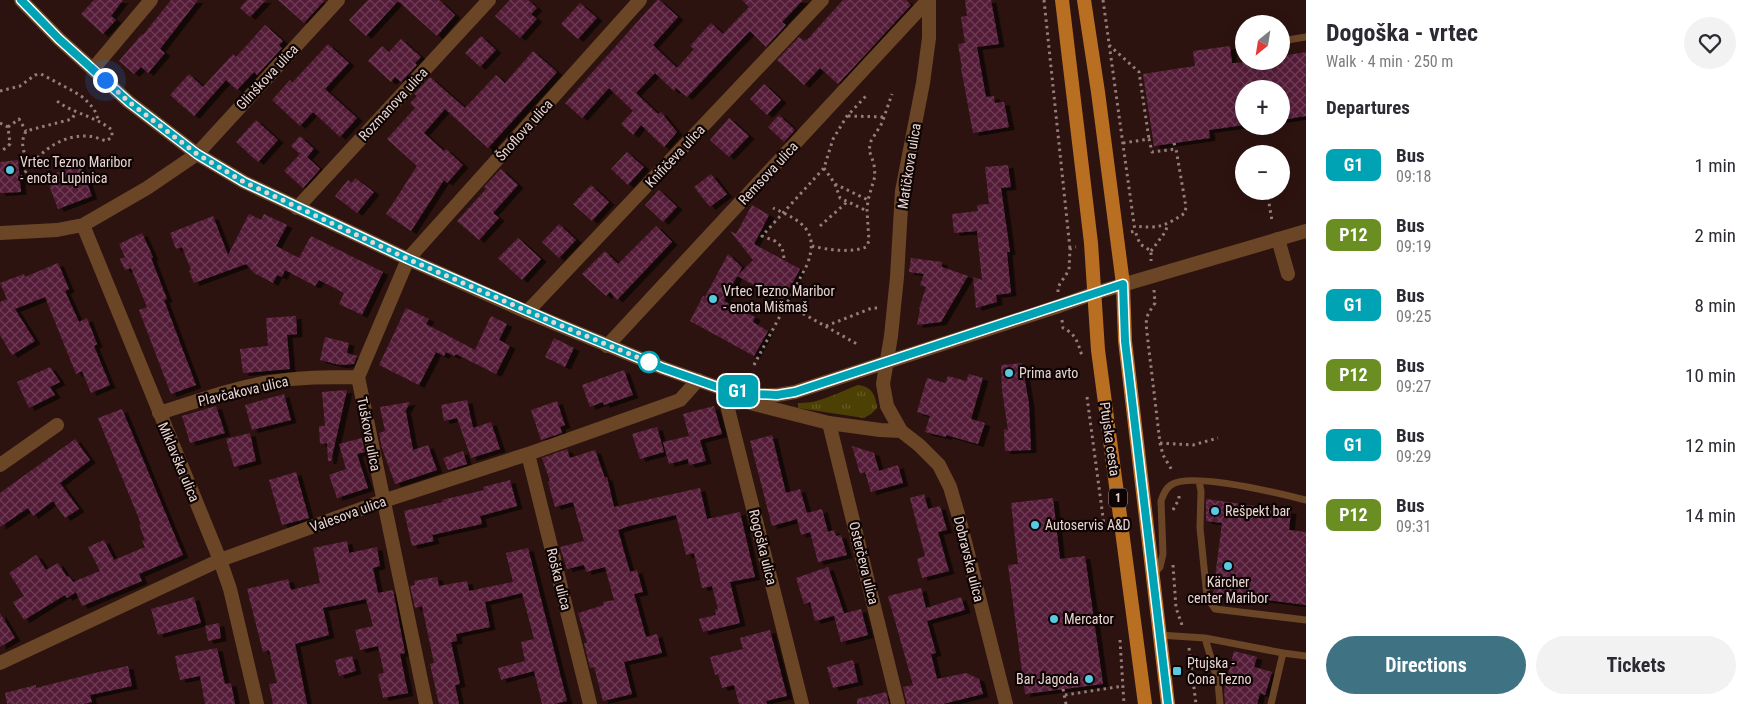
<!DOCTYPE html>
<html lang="en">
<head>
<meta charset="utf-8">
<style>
	body { margin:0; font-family:"Roboto Condensed",sans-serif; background:#f2f2f3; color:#2b2b33; height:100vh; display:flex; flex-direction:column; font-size:19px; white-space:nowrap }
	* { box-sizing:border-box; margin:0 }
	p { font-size:16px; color:#7c7c81 }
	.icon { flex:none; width:28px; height:28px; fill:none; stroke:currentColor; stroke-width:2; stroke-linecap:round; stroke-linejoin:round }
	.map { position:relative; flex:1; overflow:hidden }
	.drawer { display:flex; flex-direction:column; background:#fff; width:450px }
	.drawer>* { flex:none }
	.badge { padding:0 10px; border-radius:8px; font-size:18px; line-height:32px }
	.needle { width:32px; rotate:210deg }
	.tools { position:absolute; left:1235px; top:15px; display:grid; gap:10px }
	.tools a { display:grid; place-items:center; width:55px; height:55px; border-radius:50%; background:#fff; box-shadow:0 2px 12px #0003; font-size:25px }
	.you { position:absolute; width:25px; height:25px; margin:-12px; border:4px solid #fff; border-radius:50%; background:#1a73e8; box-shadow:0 0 0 8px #1a73e833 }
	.map>.badge { position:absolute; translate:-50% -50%; box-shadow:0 0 0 2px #fff }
	h2 { padding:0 20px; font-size:19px; line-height:45px }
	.round { display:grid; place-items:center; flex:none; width:52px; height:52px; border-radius:26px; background:#f2f2f3 }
	.overview { display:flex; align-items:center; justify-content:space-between; height:85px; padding:0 20px }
	h1 { font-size:24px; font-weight:700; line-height:38px }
	.primary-button { display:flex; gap:10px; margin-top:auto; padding:10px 20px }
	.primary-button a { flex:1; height:58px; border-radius:30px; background:#3f7282; color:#fff; font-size:20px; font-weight:700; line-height:58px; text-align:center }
	.primary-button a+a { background:#f2f2f3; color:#2b2b33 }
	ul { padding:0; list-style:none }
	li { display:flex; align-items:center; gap:15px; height:70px; padding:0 20px }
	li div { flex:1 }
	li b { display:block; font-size:19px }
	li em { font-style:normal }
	li .badge { min-width:55px; font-weight:700; text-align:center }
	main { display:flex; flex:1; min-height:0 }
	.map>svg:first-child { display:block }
</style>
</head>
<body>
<main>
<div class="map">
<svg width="1306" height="704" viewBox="0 0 1306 704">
	<defs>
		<pattern id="grass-tufts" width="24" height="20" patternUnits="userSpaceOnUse" patternTransform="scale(1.25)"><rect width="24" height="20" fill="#4d4004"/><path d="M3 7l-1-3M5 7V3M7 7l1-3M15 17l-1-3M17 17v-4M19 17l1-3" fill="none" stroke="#675b28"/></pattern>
		<pattern id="building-cross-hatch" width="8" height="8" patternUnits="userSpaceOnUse" patternTransform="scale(1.25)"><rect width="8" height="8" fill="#551d39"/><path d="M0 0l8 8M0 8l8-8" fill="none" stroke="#6d3d55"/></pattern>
		<filter id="shadow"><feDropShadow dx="5.5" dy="3" stdDeviation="0" flood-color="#0009"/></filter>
	</defs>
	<rect width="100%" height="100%" fill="#2d1310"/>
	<path fill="url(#grass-tufts)" d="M 858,385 C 871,386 876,395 877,408 L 871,414 L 864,418 L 798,408 L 798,403 C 820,404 838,392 858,385 Z"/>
	<path fill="url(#building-cross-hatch)" filter="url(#shadow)" d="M 94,0 L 123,0 L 111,16 L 116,20 L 103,34 L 81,14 Z
		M 171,0 L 198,0 L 160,49 L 165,53 L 148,73 L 141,67 L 134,74 L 119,61 L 142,34 L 143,35 Z
		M 247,0 L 266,0 L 250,17 L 240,8 Z
		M 278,0 L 325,0 L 304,23 Z
		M 368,0 L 439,0 L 455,15 L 437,36 L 398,1 L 366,36 L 349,20 Z
		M 510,0 L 528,0 L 537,8 L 531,14 L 537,19 L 520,38 L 495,16 Z
		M 657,0 L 659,0 L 678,17 L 653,45 L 677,68 L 694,49 L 690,46 L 711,23 L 723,34 L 749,7 L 742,0 L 803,0 L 782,22 L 786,25 L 766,47 L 750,31 L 687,97 L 676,88 L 674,91 L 655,73 L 636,93 L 658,114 L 661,112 L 677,132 L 664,147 L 641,125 L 633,135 L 621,124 L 633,111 L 609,88 L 582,118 L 565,103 Z
		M 843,0 L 906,0 L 911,5 L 838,84 L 820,68 L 804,85 L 777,60 L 799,37 L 804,41 L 806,39 L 807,40 Z
		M 965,0 L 991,0 L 999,44 L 977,47 L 986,97 L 994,96 L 995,103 L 1004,102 L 1009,127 L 973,133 L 961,68 L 962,68 L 958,44 L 965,43 L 961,17 L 967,16 Z
		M 580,3 L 597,18 L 578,39 L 561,24 Z
		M 265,25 L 283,41 L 279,45 L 282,48 L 257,75 L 254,72 L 237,90 L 226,80 L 194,116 L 170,95 L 189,74 L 203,87 L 233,54 L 236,57 Z
		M 481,36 L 496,50 L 480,67 L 465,53 Z
		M 401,39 L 421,57 L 415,63 L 417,65 L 401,82 L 395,77 L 391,82 L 368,61 L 382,46 L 389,52 Z
		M 328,44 L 349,63 L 325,89 L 357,118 L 340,137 L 313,112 L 300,126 L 272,100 L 290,80 L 292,83 Z
		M 1230,46 L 1232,63 L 1281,61 L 1281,56 L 1306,52 L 1306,116 L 1281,120 L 1281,89 L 1244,89 L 1244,125 L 1209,130 L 1210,138 L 1154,146 L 1143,74 L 1195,66 L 1193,51 Z
		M 533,51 L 557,72 L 519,114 L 488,148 L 445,109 L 424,133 L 444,151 L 446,149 L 463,165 L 447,183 L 444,180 L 411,231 L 386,214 L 417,166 L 387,139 L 415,108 L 410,103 L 417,96 L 414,94 L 430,77 L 465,108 L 496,75 L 505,83 Z
		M 764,84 L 781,100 L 767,115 L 750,99 Z
		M 779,115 L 795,130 L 784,142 L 768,127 Z
		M 729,118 L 749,136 L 729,157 L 710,140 Z
		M 256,120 L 278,140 L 258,162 L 236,142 Z
		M 300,136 L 314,149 L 307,157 L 320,169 L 303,188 L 284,171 L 300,154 L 291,146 Z
		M 627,152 L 644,167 L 628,185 L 611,169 Z
		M 18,160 L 21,192 L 0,193 L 0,162 Z
		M 80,164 L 92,196 L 58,209 L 46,177 Z
		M 1008,165 L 1011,187 L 1001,188 L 1010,252 L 1007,252 L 1011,293 L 996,295 L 997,302 L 976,308 L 973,277 L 982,280 L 977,231 L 954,233 L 952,214 L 978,211 L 977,205 L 989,204 L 985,167 Z
		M 501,169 L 518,185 L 493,213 L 499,218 L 479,240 L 457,221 L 486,189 L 484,187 Z
		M 711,174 L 727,194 L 710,207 L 694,187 Z
		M 355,178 L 374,192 L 357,213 L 335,196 L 348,180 L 352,183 Z
		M 591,185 L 609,202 L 592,221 L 573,204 Z
		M 659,190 L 677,207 L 663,222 L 645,205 Z
		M 752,205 L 769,215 L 754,244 L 800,269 L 783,301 L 737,276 L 724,301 L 755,317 L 753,322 L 768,331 L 754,356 L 690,321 L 703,296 L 705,297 L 728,254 L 742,267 L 738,275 L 753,260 L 730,231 L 736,234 Z
		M 249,214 L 261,220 L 264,214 L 287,225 L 276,246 L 299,258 L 311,236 L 383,272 L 362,315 L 339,304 L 344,293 L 319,280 L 315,286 L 285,270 L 282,277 L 277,275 L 273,283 L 254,273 L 246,264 L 194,283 L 189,271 L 191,270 L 182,247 L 176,249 L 170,233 L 213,216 L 228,255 Z
		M 559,224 L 576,240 L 559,258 L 542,242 Z
		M 656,226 L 672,242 L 617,300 L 610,292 L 606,296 L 582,274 L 605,251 L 618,264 Z
		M 142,233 L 153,257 L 151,258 L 167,299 L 164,300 L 196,385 L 171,394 L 139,310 L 147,307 L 131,268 L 125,270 L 120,259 L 125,257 L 119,244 Z
		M 518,238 L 541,259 L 522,280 L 498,258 Z
		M 911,258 L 942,262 L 942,267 L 968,276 L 941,322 L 917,325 L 920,309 L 919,309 L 926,287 L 920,285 L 924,274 L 909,272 Z
		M 58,263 L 69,289 L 65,291 L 79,322 L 87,318 L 97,344 L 94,346 L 110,385 L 91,393 L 82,371 L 76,374 L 45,297 L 15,309 L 35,341 L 12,355 L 0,335 L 0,302 L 7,299 L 0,283 L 24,274 L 25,277 Z
		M 406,308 L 429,319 L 426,324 L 475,350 L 491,316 L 507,324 L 499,340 L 510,346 L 496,374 L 456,354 L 454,356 L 446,352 L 444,356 L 436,352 L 419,385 L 379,365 Z
		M 296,316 L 297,334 L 287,335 L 290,369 L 243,373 L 240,349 L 268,346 L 266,318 Z
		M 325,337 L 349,343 L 347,353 L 357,356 L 354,364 L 340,365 L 320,360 Z
		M 554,338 L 574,348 L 565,367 L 545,357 Z
		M 1022,363 L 1029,404 L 1031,450 L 1005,451 L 1004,429 L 1008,430 L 1002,390 L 1001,365 Z
		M 50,367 L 60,382 L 50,387 L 55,395 L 29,408 L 17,382 Z
		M 624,370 L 633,395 L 604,405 L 603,402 L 590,407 L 582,385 Z
		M 969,374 L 983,378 L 971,419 L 985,423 L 978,444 L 946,435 L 946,437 L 925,432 L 930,416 L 917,412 L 927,378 L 945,383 L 948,376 L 966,381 Z
		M 347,390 L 331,461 L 328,461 L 327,443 L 320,444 L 319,426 L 325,426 L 322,392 Z
		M 284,394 L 291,420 L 252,430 L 245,405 Z
		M 467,400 L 473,428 L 491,422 L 500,449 L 471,458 L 457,418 L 444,421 L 441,405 Z
		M 557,401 L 565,425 L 560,427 L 562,433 L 541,440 L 531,410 Z
		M 410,402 L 405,412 L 406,412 L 413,450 L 428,445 L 437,470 L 395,484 L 382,448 L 379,433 L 385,431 L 380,407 Z
		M 216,406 L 225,433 L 190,443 L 182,416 Z
		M 714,406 L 722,434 L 700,440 L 706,461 L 689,465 L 688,459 L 669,464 L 663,442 L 689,436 L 683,414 Z
		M 122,409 L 183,555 L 139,574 L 142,581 L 82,606 L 76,592 L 67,598 L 65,595 L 24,620 L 13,602 L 24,596 L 9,573 L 36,555 L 46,570 L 58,563 L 67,577 L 69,576 L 73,582 L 100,571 L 88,547 L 104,540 L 114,560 L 145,547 L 142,541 L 145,540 L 139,525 L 141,524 L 98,418 Z
		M 657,427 L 664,452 L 640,459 L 632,434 Z
		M 250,433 L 256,461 L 234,467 L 226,439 Z
		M 772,435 L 786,493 L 800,489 L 807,513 L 822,509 L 828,532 L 834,530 L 836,536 L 841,535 L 847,555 L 818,562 L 810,532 L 801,535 L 797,519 L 772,526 L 750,441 Z
		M 362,438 L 365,452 L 357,454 L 368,488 L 337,498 L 329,475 L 346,469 L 339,444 Z
		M 75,439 L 90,460 L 60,483 L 79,509 L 65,518 L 53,501 L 33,516 L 28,508 L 0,527 L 0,493 Z
		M 852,446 L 874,453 L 879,471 L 898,465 L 903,483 L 871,492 L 865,472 L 860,474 Z
		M 567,449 L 570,458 L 595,450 L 605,478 L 607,477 L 614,507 L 700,488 L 707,519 L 740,512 L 755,577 L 730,582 L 740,623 L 703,632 L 699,619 L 716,615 L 715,610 L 718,609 L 712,586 L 702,588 L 694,553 L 686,555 L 676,515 L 629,526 L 618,530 L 630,572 L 637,570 L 643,592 L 634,594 L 646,637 L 657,634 L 662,653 L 624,662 L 632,694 L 603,701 L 594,667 L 590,668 L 584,643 L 587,643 L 578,613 L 604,605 L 603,602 L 614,600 L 605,567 L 586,572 L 584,565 L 567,569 L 560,547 L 584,541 L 573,502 L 555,507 L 548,482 L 550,481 L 542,458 Z
		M 463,451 L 467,464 L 448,470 L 443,458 Z
		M 296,472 L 309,518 L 282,525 L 269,480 Z
		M 510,480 L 517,506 L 480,516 L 482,524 L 432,535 L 434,541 L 412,546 L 404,511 L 443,502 L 442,500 L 484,490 L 483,487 Z
		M 924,494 L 928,509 L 940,506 L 947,530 L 938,532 L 949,571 L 922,578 L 917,559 L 925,556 L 910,498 Z
		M 1053,498 L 1060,559 L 1085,556 L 1103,684 L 1025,694 L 1008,565 L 1018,564 L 1011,503 Z
		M 1206,499 L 1291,511 L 1289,530 L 1306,532 L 1306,605 L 1213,593 L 1222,523 L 1206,521 Z
		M 347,541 L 349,553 L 377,547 L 380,566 L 373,568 L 378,593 L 393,590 L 405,653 L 400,654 L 408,693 L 383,698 L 378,674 L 384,673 L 378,646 L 360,650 L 355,630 L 373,626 L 366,599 L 323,608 L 329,635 L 295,644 L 307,704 L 273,704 L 269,684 L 277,683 L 269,650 L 263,652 L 247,589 L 288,579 L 291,590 L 320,583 L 313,548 Z
		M 528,548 L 567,701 L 554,704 L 542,704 L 534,671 L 501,680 L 498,668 L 525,661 L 521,642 L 534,639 L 522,593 L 485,602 L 490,627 L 456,634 L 457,641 L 451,642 L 460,684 L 455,685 L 459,704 L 439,704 L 430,664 L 434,663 L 422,606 L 415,608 L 410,586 L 415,585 L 414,581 L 437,577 L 439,586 L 467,581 L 469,591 L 513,582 L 506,553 Z
		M 828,567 L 844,613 L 815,621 L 810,602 L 804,604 L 796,578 Z
		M 921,588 L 926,608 L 961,597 L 965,610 L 927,621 L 936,653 L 931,654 L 937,679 L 966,673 L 979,679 L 983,694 L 943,704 L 907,704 L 903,687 L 913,685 L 888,596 Z
		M 194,597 L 201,623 L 158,635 L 151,609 Z
		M 861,609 L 868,635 L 841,642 L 834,616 Z
		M 0,613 L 15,638 L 0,647 Z
		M 219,623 L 221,638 L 208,641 L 205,626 Z
		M 770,630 L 787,696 L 766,701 L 767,704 L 739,704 L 734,685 L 722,688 L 718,674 L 715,675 L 710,657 L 743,649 L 740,638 Z
		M 217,648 L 225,684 L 231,683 L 235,704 L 205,704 L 200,676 L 180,680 L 175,656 Z
		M 1234,651 L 1257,657 L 1254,667 L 1272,672 L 1265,695 L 1260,693 L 1257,704 L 1225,704 L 1224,690 Z
		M 352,656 L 356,671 L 339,676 L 335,660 Z
		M 853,660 L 858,682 L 833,688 L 827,667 Z
		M 128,666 L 132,686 L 90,695 L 92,702 L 84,704 L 7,704 L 5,693 L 36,685 L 36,688 L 99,672 Z
		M 886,692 L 889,704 L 857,704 L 857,699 Z"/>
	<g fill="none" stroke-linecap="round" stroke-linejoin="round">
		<path stroke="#947e7b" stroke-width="3" stroke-dasharray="2.5 4" stroke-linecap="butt" d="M 1044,0 L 1070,249
			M 1103,0 L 1135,231
			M 1109,45 L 1139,72 L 1149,139
			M 0,91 L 20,86 L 35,75 L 41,74 L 73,91 L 84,98 L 94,109 L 99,121
			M 848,116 L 885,117
			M 0,123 L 8,127 L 10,144 L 2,151 L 0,151
			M 8,127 L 19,119 L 26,131
			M 1123,143 L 1149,139 L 1152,152 L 1176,149 L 1186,207 L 1185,213 C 1165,226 1159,229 1135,226
			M 1174,143 L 1176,149
			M 33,160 L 26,158 C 22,147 21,141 26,131 L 72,119 L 76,112
			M 824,168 L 835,184 L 840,198 L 867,211
			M 21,178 C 36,156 57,135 87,136 C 93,136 100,139 106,141 L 112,137 L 112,130 C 95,116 74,114 57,101
			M 835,184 L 868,200
			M 1267,191 L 1272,221
			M 820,226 L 847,202
			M 1131,232 L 1135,231 L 1140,244 L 1151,251 L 1151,261
			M 812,246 C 828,250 851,253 866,247 L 869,241 L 867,211 L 868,200 L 875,176 L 874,164 L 869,150 L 871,141 L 882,123 L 892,94
			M 1151,251 L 1166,231 L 1167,225
			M 784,258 L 782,247 L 775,241 L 762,236 L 824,168 L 833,139 L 847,116 L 866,96
			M 1154,290 L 1155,303 L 1148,314 L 1146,323 L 1147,333 L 1160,443 L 1163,455 L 1173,472
			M 1058,292 L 1058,287 L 1069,270 L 1070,249 L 1076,247
			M 786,304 L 857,344
			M 1062,320 L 1063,328 C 1076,334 1078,343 1082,356
			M 826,326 L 872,308 L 881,308
			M 754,365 L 807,265 C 820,231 802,221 773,208
			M 1087,397 L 1104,525
			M 1160,443 L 1193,445 L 1218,438
			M 1173,510 L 1179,499 L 1179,492
			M 1173,565 L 1176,608 L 1182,625
			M 1120,640 L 1124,704
			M 1189,648 L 1196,704
			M 1063,689 L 1066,704
			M 1065,695 L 1123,686"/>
		<path stroke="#6a4627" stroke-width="7" d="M 1281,41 L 1306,37
			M 1242,47 L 1244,47
			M 1199,481 L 1201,491 L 1200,528 L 1207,597 L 1215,609 L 1306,620
			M 1153,575 L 1160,567 L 1163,554 L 1161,501 C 1163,495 1166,488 1171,485 C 1190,471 1282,494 1306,500
			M 1159,635 L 1205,638 L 1218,682 L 1220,704
			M 1205,638 L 1283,653 L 1306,656
			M 1271,704 L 1283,653"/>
		<path stroke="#6a4627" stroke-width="14" d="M 93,69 L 151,0
			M 297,208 L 489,0
			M 83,225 L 220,560 L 230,589 L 257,704
			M 0,233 L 57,230 L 83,225 L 147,188 L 197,154 L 338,0
			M 1278,239 L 1288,274
			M 527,312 L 822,0
			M 607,346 L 928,0
			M 727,397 L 727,405 L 802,704
			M 727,405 L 733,403 L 746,402 L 829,423 L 880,430 L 901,431 L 919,445 L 939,465 L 950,487 L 958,514 L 1006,704
			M 159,413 C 195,402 232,388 270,382 C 299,377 328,377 358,377
			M 829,423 L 898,704
			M 901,431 L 887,406 L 883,384 L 891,336 L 897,277 L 902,191 L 923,83 L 929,38 L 929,0
			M 528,454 L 590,704
			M 0,465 L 57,425
			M 0,663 L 220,560 L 383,501 L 528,454 L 680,400 L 698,380
			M 426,704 L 358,377 L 408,259 L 640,0"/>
		<path stroke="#6a4627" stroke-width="14" d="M 21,0 L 59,39 L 129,102 L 197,154 L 244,182 L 408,259 L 527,312 L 663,368 L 723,389 L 755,395 L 777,395 L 795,392 L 1059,306 L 1095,293 L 1306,231"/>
		<path stroke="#b96f22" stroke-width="14" d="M 1062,0 L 1091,243 L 1098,350 L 1145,704
			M 1084,0 L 1098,92 L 1123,284 L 1125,341 L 1168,704"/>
	</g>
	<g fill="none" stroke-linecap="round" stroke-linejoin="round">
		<g stroke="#fff" stroke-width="11">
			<path id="line" d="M 21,0 L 59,39 L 129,102 L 197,154 L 244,182 L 408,259 L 557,324 L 663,368 L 723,389 L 755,394 L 777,395 L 795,392 L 1123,284 L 1125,341 L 1168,704"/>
		</g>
		<use href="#line" stroke="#00a3b4" stroke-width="8"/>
		<path stroke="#e9d6d3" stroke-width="5" stroke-dasharray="0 9" d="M 105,80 L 129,102 L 197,154 L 244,182 L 408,259 L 557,324 L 649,362"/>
	</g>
	<g fill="#57c9e2" stroke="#0e0403" stroke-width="2">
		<circle cx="10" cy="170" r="5"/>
		<circle cx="713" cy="299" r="5"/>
		<circle cx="1009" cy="373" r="5"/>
		<circle cx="1215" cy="511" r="5"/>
		<circle cx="1035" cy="525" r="5"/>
		<circle cx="1228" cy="566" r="5"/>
		<circle cx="1054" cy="619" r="5"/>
		<rect x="1172" y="666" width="10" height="10" rx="2.5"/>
		<circle cx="1089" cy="679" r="5"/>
	</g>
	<circle fill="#fff" stroke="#00a3b4" stroke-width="2.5" cx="649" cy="362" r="10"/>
	<g text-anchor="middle" stroke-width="4.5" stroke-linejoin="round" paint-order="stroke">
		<rect fill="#0e0403" stroke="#a79795" stroke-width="1" x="1109" y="488.5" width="18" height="19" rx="4"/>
		<g font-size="12" font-weight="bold" fill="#e9d6d3">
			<text x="1118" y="502">1</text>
		</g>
		<g font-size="14" fill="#e9d6d3" stroke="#0e0403">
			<text transform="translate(267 77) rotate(-47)" y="5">Glinškova ulica</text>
			<text transform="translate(393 104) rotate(-47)" y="5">Rozmanova ulica</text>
			<text transform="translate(524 130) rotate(-48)" y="5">Šnoflova ulica</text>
			<text transform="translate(675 156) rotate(-47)" y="5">Knifičeva ulica</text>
			<text transform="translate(909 166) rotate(-81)" y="5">Matičkova ulica</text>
			<text transform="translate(768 173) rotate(-47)" y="5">Remsova ulica</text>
			<text transform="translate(243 391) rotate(-13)" y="5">Plavčakova ulica</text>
			<text transform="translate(369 434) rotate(79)" y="5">Tuškova ulica</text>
			<text transform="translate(1110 439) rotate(82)" y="5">Ptujska cesta</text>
			<text transform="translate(179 462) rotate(67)" y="5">Miklavška ulica</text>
			<text transform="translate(348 514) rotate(-20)" y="5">Valesova ulica</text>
			<text transform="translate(763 547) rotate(76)" y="5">Rogoška ulica</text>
			<text transform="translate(969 559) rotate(76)" y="5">Dobravska ulica</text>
			<text transform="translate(864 563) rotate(76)" y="5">Osterčeva ulica</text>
			<text transform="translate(559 579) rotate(76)" y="5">Roška ulica</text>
		</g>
		<g font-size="14" fill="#e9d6d3" stroke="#0e0403" text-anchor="start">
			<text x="20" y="167">Vrtec Tezno Maribor<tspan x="20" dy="16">- enota Lupinica</tspan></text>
			<text x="723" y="296">Vrtec Tezno Maribor<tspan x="723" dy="16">- enota Mišmaš</tspan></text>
			<text x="1019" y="378">Prima avto</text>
			<text x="1225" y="516">Rešpekt bar</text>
			<text x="1045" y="530">Autoservis A&amp;D</text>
			<text x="1228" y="587" text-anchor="middle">Kärcher<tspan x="1228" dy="16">center Maribor</tspan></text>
			<text x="1064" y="624">Mercator</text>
			<text x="1187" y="668">Ptujska -<tspan x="1187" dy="16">Cona Tezno</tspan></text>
			<text x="1079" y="684" text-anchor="end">Bar Jagoda</text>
		</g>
	</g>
</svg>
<div class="tools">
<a><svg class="needle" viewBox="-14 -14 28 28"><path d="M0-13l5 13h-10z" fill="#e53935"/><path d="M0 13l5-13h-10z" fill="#7c7c81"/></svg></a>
<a>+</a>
<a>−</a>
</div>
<div class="you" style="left:105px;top:80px"></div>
<b class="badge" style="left:738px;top:391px;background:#00a3b4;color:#fff">G1</b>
</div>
<section class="drawer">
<div class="overview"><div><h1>Dogoška - vrtec</h1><p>Walk · 4 min · 250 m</p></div><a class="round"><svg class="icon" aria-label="heart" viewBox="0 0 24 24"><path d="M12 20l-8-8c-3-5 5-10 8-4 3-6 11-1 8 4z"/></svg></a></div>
<h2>Departures</h2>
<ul>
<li><span class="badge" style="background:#00a3b4;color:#fff">G1</span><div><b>Bus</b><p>09:18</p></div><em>1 min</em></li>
<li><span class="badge" style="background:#6b8e23;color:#fff">P12</span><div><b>Bus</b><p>09:19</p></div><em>2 min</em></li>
<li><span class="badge" style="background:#00a3b4;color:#fff">G1</span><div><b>Bus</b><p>09:25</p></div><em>8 min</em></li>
<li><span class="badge" style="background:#6b8e23;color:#fff">P12</span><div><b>Bus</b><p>09:27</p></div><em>10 min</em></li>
<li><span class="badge" style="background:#00a3b4;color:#fff">G1</span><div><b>Bus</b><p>09:29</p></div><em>12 min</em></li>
<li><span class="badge" style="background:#6b8e23;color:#fff">P12</span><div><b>Bus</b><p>09:31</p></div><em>14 min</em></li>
</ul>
<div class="primary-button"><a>Directions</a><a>Tickets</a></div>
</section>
</main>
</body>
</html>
